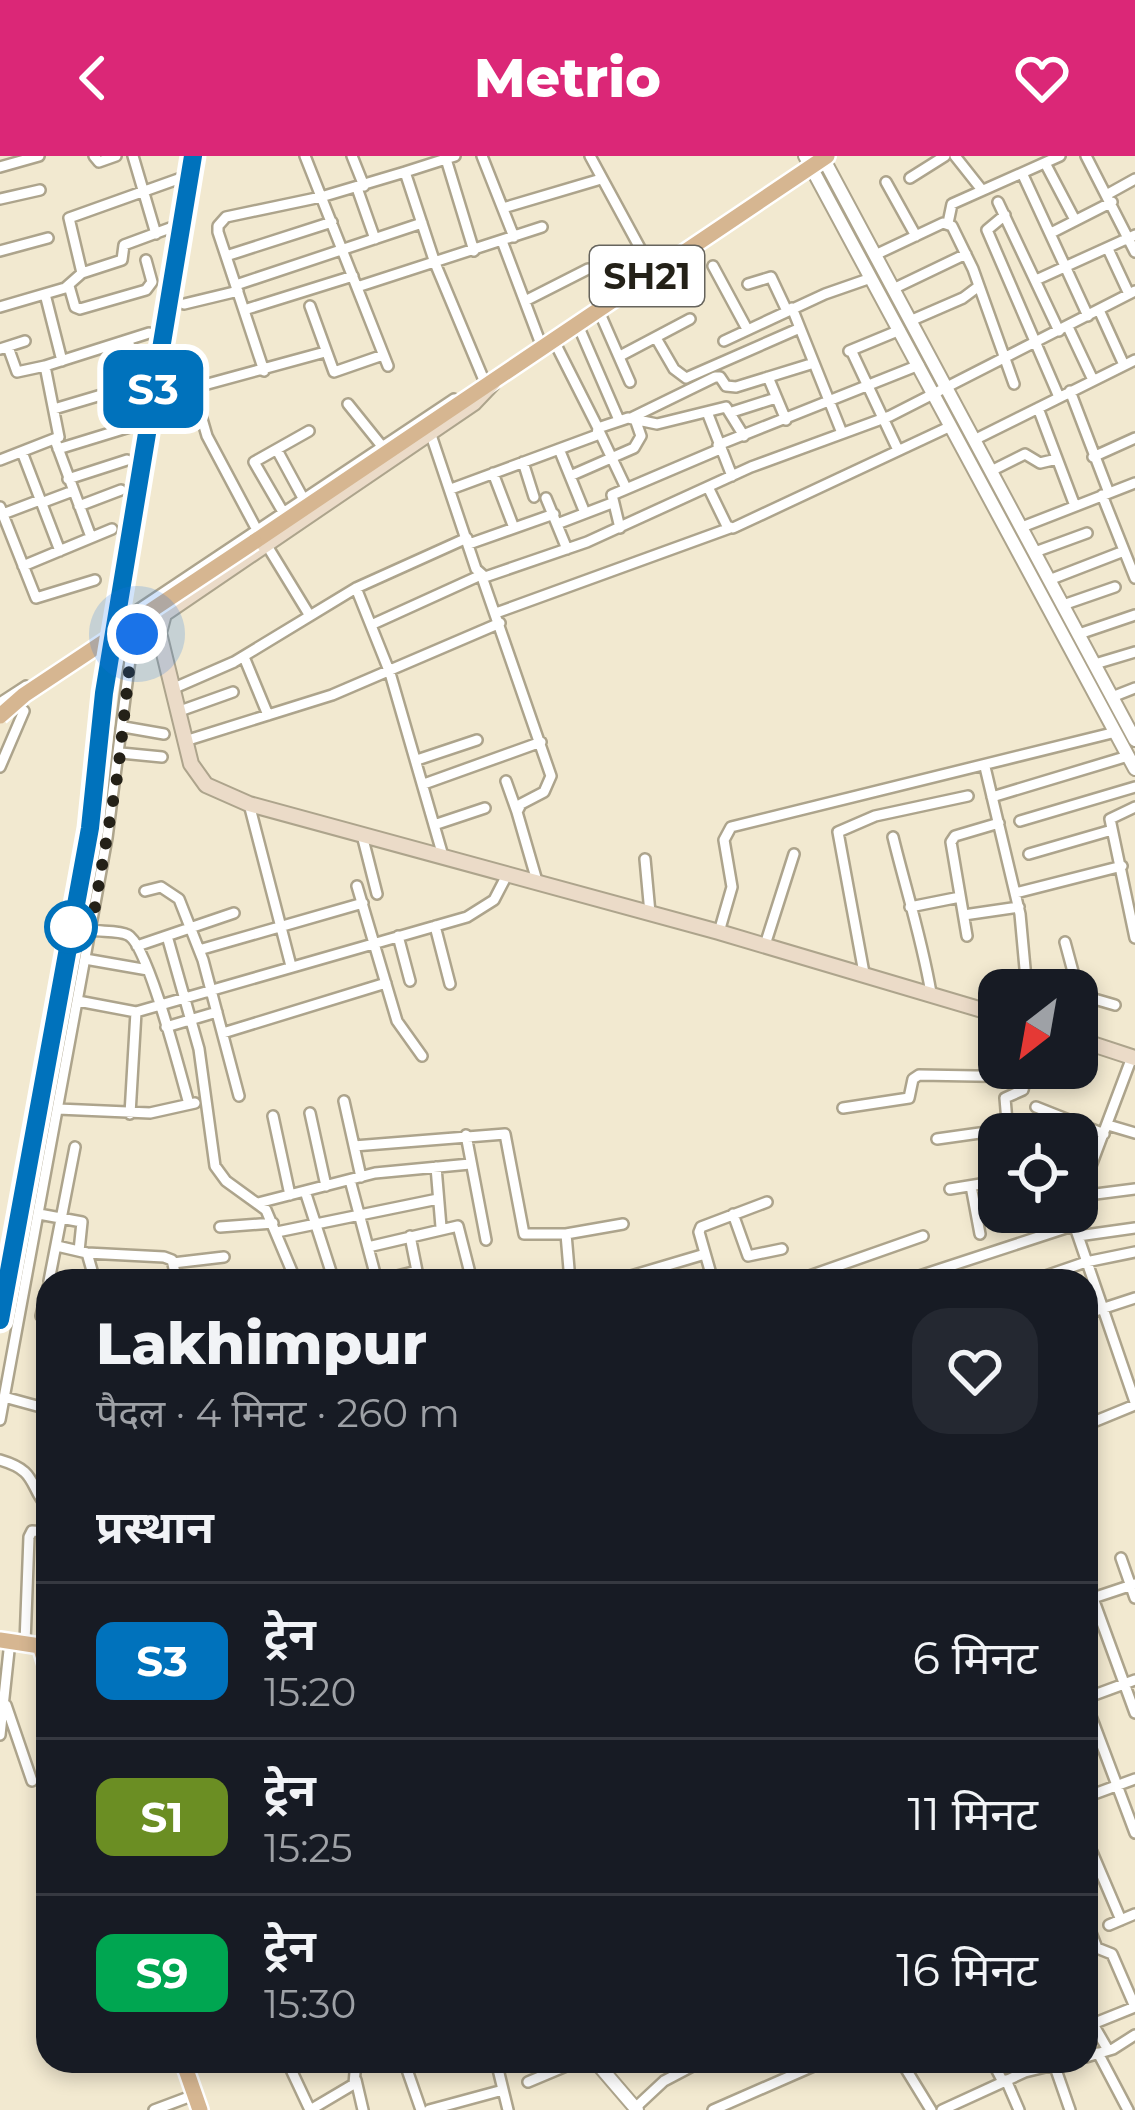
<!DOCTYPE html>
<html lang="hi">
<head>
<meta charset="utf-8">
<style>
	body { margin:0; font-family:Montserrat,"Noto Sans Devanagari",sans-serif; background:#242831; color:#f1f3f6; height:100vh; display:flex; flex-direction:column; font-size:45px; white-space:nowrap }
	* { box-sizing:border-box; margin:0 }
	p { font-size:39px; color:#9ea1a6 }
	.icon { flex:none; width:66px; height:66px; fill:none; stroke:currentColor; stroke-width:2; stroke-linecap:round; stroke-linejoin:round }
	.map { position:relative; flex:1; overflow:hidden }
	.panel { position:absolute; left:36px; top:1113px; width:1062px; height:804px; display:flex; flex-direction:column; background:#171b24; border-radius:36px; box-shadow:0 6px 18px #0003 }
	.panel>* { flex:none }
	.badge { padding:0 24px; border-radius:18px; font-size:42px; line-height:78px }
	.needle { width:78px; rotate:211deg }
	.fabs { position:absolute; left:978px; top:813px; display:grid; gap:24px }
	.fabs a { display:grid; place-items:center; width:120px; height:120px; border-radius:24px; background:#171b24; box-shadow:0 6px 18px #0003; font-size:60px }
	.you { position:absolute; width:60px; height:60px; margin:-30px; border:9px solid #fff; border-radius:50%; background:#1a73e8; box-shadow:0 0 0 18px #1a73e833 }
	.map>.badge { position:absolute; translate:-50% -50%; box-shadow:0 0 0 6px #fff }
	h2 { padding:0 60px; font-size:45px; line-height:108px }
	.round { display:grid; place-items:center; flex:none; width:126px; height:126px; border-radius:36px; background:#242831 }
	.summary { display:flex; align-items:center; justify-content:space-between; height:204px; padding:0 60px }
	h1 { font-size:57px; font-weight:800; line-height:90px }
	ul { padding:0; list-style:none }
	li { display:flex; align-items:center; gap:36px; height:156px; padding:0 60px; border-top:3px solid #363941 }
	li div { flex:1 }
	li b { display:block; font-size:45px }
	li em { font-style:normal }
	li .badge { min-width:132px; font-weight:700; text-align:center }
	header { display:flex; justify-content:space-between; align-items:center; height:156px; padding:0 60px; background:#db2777; color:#fff; font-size:54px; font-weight:800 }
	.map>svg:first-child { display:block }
</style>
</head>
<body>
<header><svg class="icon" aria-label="back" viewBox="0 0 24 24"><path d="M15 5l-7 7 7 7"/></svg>Metrio<svg class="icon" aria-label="heart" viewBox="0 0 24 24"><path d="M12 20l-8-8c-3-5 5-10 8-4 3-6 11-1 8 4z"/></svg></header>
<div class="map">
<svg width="1135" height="1954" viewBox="0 0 1135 1954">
	<rect width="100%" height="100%" fill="#f2e9d0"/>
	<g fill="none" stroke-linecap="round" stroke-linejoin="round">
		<g stroke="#ada48c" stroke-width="14">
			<path id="minor" d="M 94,0 L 99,6 L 116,0
				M 133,0 L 156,78
				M 305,0 L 388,210
				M 352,0 L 364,30
				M 455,0 L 405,16 L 435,107 L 486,229
				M 482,0 L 514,81
				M 590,0 L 653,116
				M 955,0 L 982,34
				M 1086,0 L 1135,96
				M 446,3 L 474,95
				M 1045,7 L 1075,64
				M 0,11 L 39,0
				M 1022,17 L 1088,160
				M 910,22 L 945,0
				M 886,26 L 916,80
				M 357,32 L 375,83
				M 1108,38 L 1135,23
				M 0,43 L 40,34
				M 998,46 L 1059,175
				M 503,52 L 601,23
				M 1005,59 L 987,74 L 1059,241
				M 948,67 L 952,48 L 1060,0
				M 1051,77 L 1112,46
				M 502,85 L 542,191
				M 1108,93 L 1129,138
				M 0,95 L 48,82
				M 875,99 L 943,67 L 952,70 L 973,113 L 1014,228
				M 226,100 L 332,66
				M 713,110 L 747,173
				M 82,117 L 69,62 L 181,22
				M 1036,124 L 1135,79
				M 748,128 L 771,121 L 787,155
				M 236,129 L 422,67
				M 69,130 L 75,151 L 80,153 L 146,134 L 152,126 L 146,104
				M 357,131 L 542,71
				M 893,133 L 966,98
				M 45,138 L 62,205
				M 525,145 L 588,113
				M 184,148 L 238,135
				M 310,150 L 334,216 L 383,199
				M 0,151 L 65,132 L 82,117 L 122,104 L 124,89 L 170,72
				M 792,152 L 842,277
				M 598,153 L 630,226
				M 244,154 L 353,120
				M 1099,154 L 1124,209
				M 910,165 L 963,142 L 979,130
				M 577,167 L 619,264
				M 1068,171 L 1093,224
				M 656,182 L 674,213 L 686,222
				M 553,183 L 598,272 L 628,262 L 657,268 L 726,251 L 744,280
				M 724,185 L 825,138 L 871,122
				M 8,191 L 17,216 L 45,210
				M 0,193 L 25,185
				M 851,194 L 898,294
				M 849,195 L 900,174
				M 620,200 L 690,163
				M 264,215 L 218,76 L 218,70 L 226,61 L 321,41 L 405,16
				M 768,221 L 786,264
				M 686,222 L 800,172
				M 1070,235 L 1109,337
				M 348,248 L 381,289
				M 1038,252 L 1075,350
				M 54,253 L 135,229 L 138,219 L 128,184
				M 707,256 L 732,320
				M 732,256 L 776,242
				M 631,262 L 715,221 L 720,221 L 726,230 L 736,231 L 814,207
				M 599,275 L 626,332
				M 430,276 L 476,413 L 485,421 L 587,386 L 751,311 L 890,260 L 1135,135
				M 55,284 L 91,381
				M 974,284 L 1135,204
				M 718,289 L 919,209
				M 58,293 L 133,270
				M 559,293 L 585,357
				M 277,294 L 303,342
				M 22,296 L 60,395
				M 1093,301 L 1135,282
				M 0,304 L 59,281 L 45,210 L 149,177
				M 523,306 L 534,341
				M 991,315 L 1025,298 L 1040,307 L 1057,303
				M 493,317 L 514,372
				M 570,320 L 634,292 L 641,280 L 635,263
				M 68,323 L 127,304
				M 708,331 L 727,370 L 733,372 L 951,270
				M 451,333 L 597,279 L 598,272
				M 1102,339 L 1135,422
				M 546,342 L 567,393
				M 41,347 L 73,335
				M 79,350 L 121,334
				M 0,351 L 36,442 L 95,424
				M 283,356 L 254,306 L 309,275
				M 3,358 L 40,344
				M 557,368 L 612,347
				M 1022,371 L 1135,327
				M 620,372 L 612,339 L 720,293
				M 257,374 L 207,280 L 193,232 L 325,196
				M 266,388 L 310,460
				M 469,388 L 554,358
				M 1035,396 L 1087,377
				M 23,410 L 112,373
				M 482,421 L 551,620 L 544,636 L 521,648 L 517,656 L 537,725
				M 1049,424 L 1124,395
				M 356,432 L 390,517 L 443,700
				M 1063,449 L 1115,431
				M 136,455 L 454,243
				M 496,457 L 730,372
				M 371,469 L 481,419
				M 1079,478 L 1135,459
				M 244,501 L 268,559
				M 1095,508 L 1135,496
				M 172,533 L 234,506 L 356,432 L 467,382
				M 1112,541 L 1135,532
				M 0,547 L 26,530
				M 177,556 L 233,536
				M 124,571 L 164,578
				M 185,585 L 332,539 L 500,467
				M 121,597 L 162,601
				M 417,604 L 477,584
				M 0,611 L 24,555
				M 985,611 L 1020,758 L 1027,834
				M 506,625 L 517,656
				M 424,628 L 541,586
				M 992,641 L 1128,600
				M 249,648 L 291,810
				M 1135,651 L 1110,663 L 1135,782
				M 1020,665 L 1135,631
				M 434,669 L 485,652
				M 362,679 L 377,738
				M 893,681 C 906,734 922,783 931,837
				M 1029,698 L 1112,674
				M 645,703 L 650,757
				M 357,730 L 397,865 L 422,900
				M 145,735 L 161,731 L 179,743 L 203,804 L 239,940
				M 1016,737 L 1122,710
				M 910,751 L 960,741
				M 964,759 L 1019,751
				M 435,770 L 450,828
				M 91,774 C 101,776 119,774 128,779 C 148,789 181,920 189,948
				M 719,776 L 732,731 L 724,684 L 731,671 L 1116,576
				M 167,780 L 199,893 L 215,1010 L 226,1025 L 266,1054 L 296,1125
				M 398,780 L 410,825
				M 967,780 L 951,686 L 955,680 L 999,667
				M 1065,786 L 1079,838
				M 765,789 L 794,698
				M 137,790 L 234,757
				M 199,794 L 363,747
				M 85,803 L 148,814
				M 864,817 L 838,676 L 875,660 L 968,640
				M 1027,822 L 1065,834
				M 1077,838 L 1115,849
				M 78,845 L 136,856
				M 166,871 L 217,856
				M 223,877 L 386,827
				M 344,945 L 361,1021
				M 1036,951 L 1104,978
				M 843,952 L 909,942 L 913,923 L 919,919 L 1027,921
				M 58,953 L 150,957 L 195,947
				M 310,957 L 326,1030
				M 130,958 L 136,856 L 467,761 L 494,744 L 508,717
				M 273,960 L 290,1039
				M 1108,969 L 1135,977
				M 1008,978 L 1005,942 L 1023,934 L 1028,912
				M 466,979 L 486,1084
				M 937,983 L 1008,973
				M 354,990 L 505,978 L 524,1078 L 566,1078
				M 436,1011 L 441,1071
				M 350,1024 L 377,1125
				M 971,1030 L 980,1078
				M 950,1033 L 999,1025
				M 305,1035 L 334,1125
				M 1080,1040 L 1135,1033
				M 258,1047 L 375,1017 L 470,1008
				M 1077,1047 L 1132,901
				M 1021,1056 L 1021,1059
				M 1075,1056 L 1076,1074 L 1135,1246
				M 39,1058 L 82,1066 L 79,1095
				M 733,1058 L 748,1100 L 782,1093
				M 220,1071 L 273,1067
				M 277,1076 L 438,1043
				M 410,1080 L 419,1125
				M 1078,1080 L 1135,1072
				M 57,1090 L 87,1097 L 164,1101 L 172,1104 L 177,1125
				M 368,1091 L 458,1070 L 472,1125
				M 87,1097 L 95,1125
				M 173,1107 L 224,1101
				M 49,1125 L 75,991
				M 190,1125 L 215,1125
				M 275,1125 L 294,1121
				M 377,1125 L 417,1115
				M 570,1125 L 566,1078 L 623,1068
				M 614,1125 L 705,1098
				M 713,1125 L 699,1076 L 701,1071 L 767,1046
				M 795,1125 L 923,1080
				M 904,1125 L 1075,1069
				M 1031,1125 L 1086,1106 L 1135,1096
				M 1086,1158 L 1135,1142
				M 41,1160 L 48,1131
				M 4,1241 L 48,1253
				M 0,1264 L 107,682 L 132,488 L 137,478 L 159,468
				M 1086,1269 L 1135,1249
				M 0,1304 C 38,1315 28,1329 48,1352 L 43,1375
				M 1121,1402 L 1135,1442
				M 1086,1423 L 1135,1557
				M 1093,1442 L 1135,1428
				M 25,1487 L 29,1381 L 32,1375 L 48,1376
				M 1086,1542 L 1135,1524
				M 1086,1547 L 1135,1677
				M 6,1549 L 32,1625
				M 0,1579 L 10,1485
				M 1086,1641 L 1135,1623
				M 1086,1682 L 1121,1764
				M 1086,1764 L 1097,1792 L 1112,1798 L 1135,1851
				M 1109,1769 L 1135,1758
				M 1086,1856 L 1108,1894
				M 1095,1867 L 1135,1851
				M 1098,1897 L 1128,1954
				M 1086,1901 L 1113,1893 L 1135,1879
				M 287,1905 L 310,1954 L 354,1928 L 356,1905
				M 404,1905 L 421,1954
				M 496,1905 L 508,1954
				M 901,1905 L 931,1954
				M 992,1905 L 1003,1926
				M 1054,1908 L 1070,1954
				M 356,1924 L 363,1954
				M 1006,1924 L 1019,1954
				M 528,1926 L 578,1905
				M 635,1952 L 664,1925 L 702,1905
				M 154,1954 L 194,1939
				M 429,1954 L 503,1934
				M 713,1954 L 825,1905
				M 942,1954 L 1025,1916 L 1070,1905"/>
		</g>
		<g stroke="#ada48c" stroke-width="16">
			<path id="tertiary" d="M 805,0 L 1135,613
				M 822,0 L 1135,584
				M 595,1905 L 637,1954"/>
		</g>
		<g stroke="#ada48c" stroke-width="18">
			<path id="secondary" d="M 493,227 L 474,247 L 164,458 L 159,477 L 191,608 L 206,629 L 249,648 L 719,776 L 999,859
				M 1077,883 L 1135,902"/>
		</g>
		<g stroke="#fff" stroke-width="20">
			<path id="primary" d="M 254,386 L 827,0
				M 0,1484 L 40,1490 L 48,1515
				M 183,1905 L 200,1954"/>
		</g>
		<use href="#minor" stroke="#fff" stroke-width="9"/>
		<use href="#tertiary" stroke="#fff" stroke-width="12"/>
		<use href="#secondary" stroke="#ebdbc8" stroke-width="14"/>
		<use href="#primary" stroke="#d6b691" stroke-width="15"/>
		<g stroke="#4a463a" stroke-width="8">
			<path id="rail" d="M 0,1163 L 90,672 L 104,537 L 193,0"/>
		</g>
		<use href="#rail" stroke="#fff" stroke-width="3" stroke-dasharray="9" stroke-linecap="butt"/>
		<g stroke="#fff" stroke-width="20" stroke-linecap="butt">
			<path id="primary-bridge" d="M 0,560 L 24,539 L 254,386"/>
		</g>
		<use href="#primary-bridge" stroke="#d6b691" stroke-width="15"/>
	</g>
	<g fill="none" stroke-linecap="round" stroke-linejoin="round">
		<g stroke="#fff" stroke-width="27">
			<path id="line" d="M 0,1164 L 90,672 L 104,537 L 193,0"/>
		</g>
		<use href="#line" stroke="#0072bc" stroke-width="18"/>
		<path stroke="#242118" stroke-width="12" stroke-dasharray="0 21.6" d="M 71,771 L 91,774 L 118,616 L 132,488 L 137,478"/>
	</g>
	<circle fill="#fff" stroke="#0072bc" stroke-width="6" cx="71" cy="771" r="24"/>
	<g text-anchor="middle" stroke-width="12" stroke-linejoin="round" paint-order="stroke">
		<rect fill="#fff" stroke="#66645d" stroke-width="3" x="590" y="90" width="114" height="60" rx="9"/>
		<g font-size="36" font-weight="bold" fill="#242118">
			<text x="647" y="133">SH21</text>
		</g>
	</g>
</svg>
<div class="fabs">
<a><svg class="needle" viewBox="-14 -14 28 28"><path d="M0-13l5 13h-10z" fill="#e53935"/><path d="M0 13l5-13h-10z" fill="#9ea1a6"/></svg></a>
<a><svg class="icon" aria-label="locate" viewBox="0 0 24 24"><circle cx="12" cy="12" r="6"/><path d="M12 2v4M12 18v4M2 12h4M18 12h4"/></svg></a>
</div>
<div class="you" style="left:137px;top:478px"></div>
<b class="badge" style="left:153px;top:233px;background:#0072bc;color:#fff">S3</b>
<section class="panel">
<div class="summary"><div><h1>Lakhimpur</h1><p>पैदल · 4 मिनट · 260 m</p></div><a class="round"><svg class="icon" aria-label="heart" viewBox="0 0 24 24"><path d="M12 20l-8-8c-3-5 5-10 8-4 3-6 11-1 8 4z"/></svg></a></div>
<h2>प्रस्थान</h2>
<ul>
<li><span class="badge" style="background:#0072bc;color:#fff">S3</span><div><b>ट्रेन</b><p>15:20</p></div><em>6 मिनट</em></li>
<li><span class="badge" style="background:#6b8e23;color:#fff">S1</span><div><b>ट्रेन</b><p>15:25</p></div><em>11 मिनट</em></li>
<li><span class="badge" style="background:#00a651;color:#fff">S9</span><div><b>ट्रेन</b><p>15:30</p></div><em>16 मिनट</em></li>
</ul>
</section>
</div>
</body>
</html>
